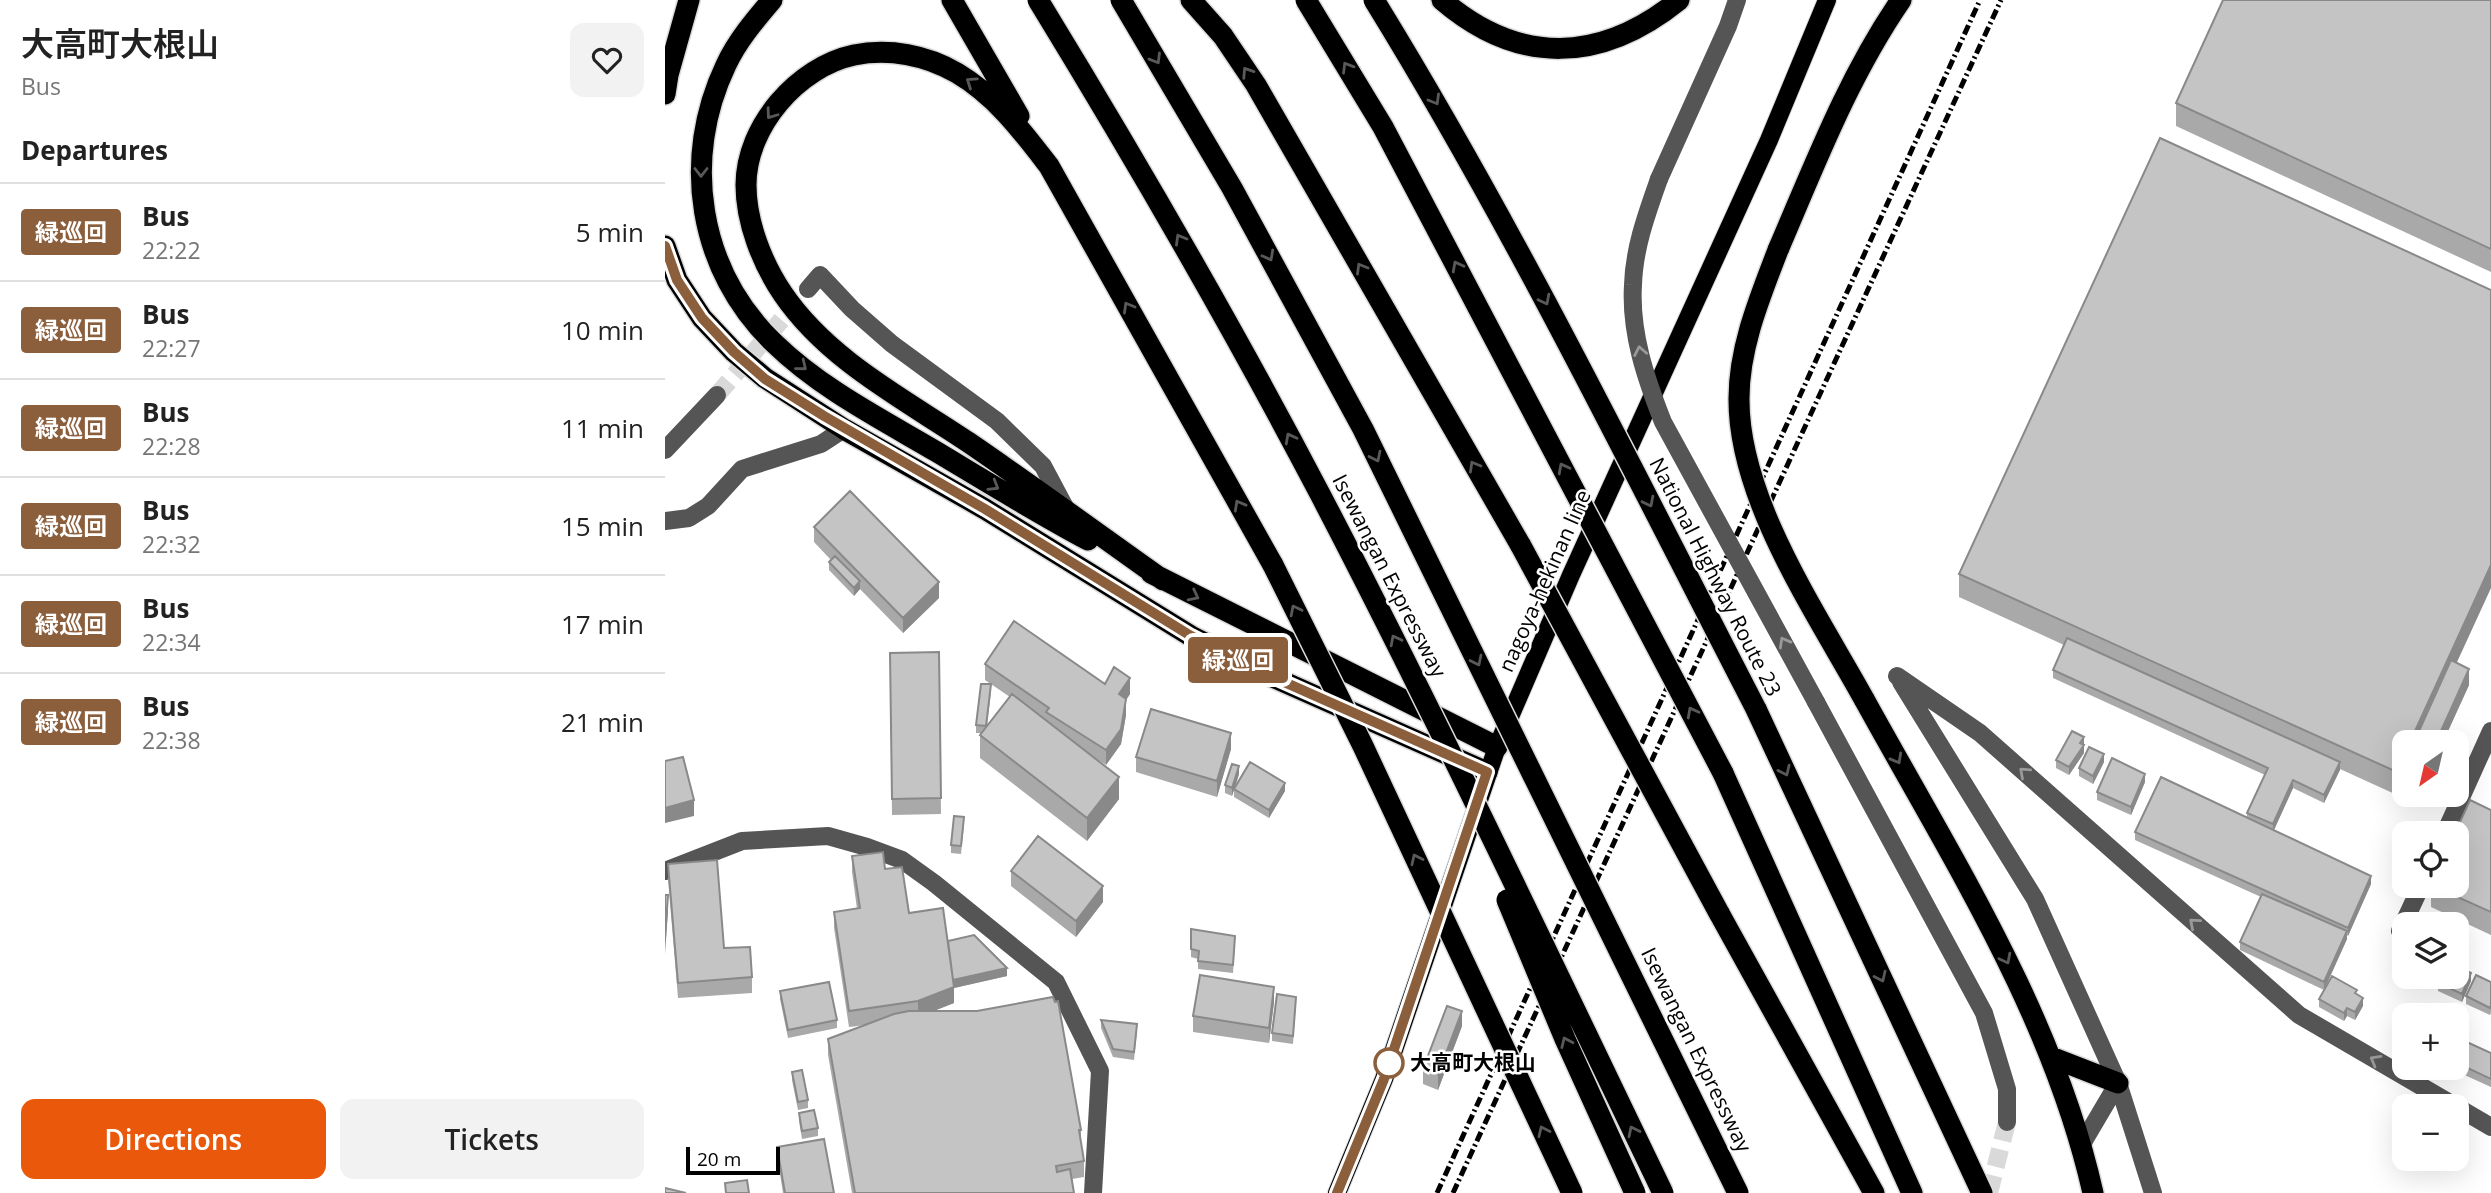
<!DOCTYPE html>
<html lang="en">
<head>
<meta charset="utf-8">
<style>
	body { margin:0; font-family:"Open Sans","Noto Sans JP",sans-serif; background:#f2f2f2; color:#222; height:100vh; display:flex; flex-direction:column; font-size:26px; white-space:nowrap }
	* { box-sizing:border-box; margin:0 }
	p { font-size:23px; color:#767676 }
	.icon { flex:none; width:38px; height:38px; fill:none; stroke:currentColor; stroke-width:2; stroke-linecap:round; stroke-linejoin:round }
	.map { position:relative; flex:1; overflow:hidden }
	.details { display:flex; flex-direction:column; background:#fff; width:665px }
	.details>* { flex:none }
	.badge { padding:0 14px; border-radius:5px; font-size:24px; line-height:46px }
	.needle { width:46px; rotate:214deg }
	.tools { position:absolute; left:1727px; top:730px; display:grid; gap:14px }
	.tools a { display:grid; place-items:center; width:77px; height:77px; border-radius:14px; background:#fff; box-shadow:0 7px 28px #0002; font-size:35px }
	.scale { position:absolute; left:21px; bottom:18px; width:94px; box-sizing:border-box; padding-left:7px; border:4px solid #000; border-top:0; font-size:19px; line-height:24px; white-space:nowrap; color:#000; -webkit-text-stroke:5px #fff; paint-order:stroke }
	.map>.badge { position:absolute; translate:-50% -50%; box-shadow:0 0 0 4px #fff }
	h2 { padding:0 21px; font-size:26px; line-height:63px }
	.round { display:grid; place-items:center; flex:none; width:74px; height:74px; border-radius:14px; background:#f2f2f2 }
	.head { display:flex; align-items:center; justify-content:space-between; height:119px; padding:0 21px }
	h1 { font-size:33px; font-weight:600; line-height:52px }
	.cta { display:flex; gap:14px; margin-top:auto; padding:14px 21px }
	.cta a { flex:1; height:80px; border-radius:14px; background:#ea580c; color:#fff; font-size:28px; font-weight:600; line-height:80px; text-align:center }
	.cta a+a { background:#f2f2f2; color:#222 }
	ul { padding:0; list-style:none }
	li { display:flex; align-items:center; gap:21px; height:98px; padding:0 21px; border-top:2px solid #e0e0e0 }
	li div { flex:1 }
	li b { display:block; font-size:26px }
	li em { font-style:normal }
	li .badge { min-width:77px; font-weight:700; text-align:center }
	main { display:flex; flex:1; min-height:0 }
	.map>svg:first-child { display:block }
</style>
</head>
<body>
<main>
<section class="details">
<div class="head"><div><h1>大高町大根山</h1><p>Bus</p></div><a class="round"><svg class="icon" aria-label="heart" viewBox="0 0 24 24"><path d="M12 20l-8-8c-3-5 5-10 8-4 3-6 11-1 8 4z"/></svg></a></div>
<h2>Departures</h2>
<ul>
<li><span class="badge" style="background:#8b5e3c;color:#fff">緑巡回</span><div><b>Bus</b><p>22:22</p></div><em>5 min</em></li>
<li><span class="badge" style="background:#8b5e3c;color:#fff">緑巡回</span><div><b>Bus</b><p>22:27</p></div><em>10 min</em></li>
<li><span class="badge" style="background:#8b5e3c;color:#fff">緑巡回</span><div><b>Bus</b><p>22:28</p></div><em>11 min</em></li>
<li><span class="badge" style="background:#8b5e3c;color:#fff">緑巡回</span><div><b>Bus</b><p>22:32</p></div><em>15 min</em></li>
<li><span class="badge" style="background:#8b5e3c;color:#fff">緑巡回</span><div><b>Bus</b><p>22:34</p></div><em>17 min</em></li>
<li><span class="badge" style="background:#8b5e3c;color:#fff">緑巡回</span><div><b>Bus</b><p>22:38</p></div><em>21 min</em></li>
</ul>
<div class="cta"><a>Directions</a><a>Tickets</a></div>
</section>
<div class="map">
<svg width="1826" height="1193" viewBox="0 0 1826 1193">
	<rect width="100%" height="100%" fill="#fff"/>
	<g fill="none" stroke-linecap="round" stroke-linejoin="round">
		<path stroke="#d9d9d9" stroke-width="18" stroke-dasharray="18 9" stroke-linecap="butt" d="M 52,395 L 143,289
			M 1324,1193 L 1342,1122"/>
		<g stroke="#dbdbdb" stroke-width="20">
			<path id="major" d="M 672,1193 L 719,1079 L 832,747 L 906,575 L 1104,140 L 1162,0"/>
		</g>
		<g stroke="#dbdbdb" stroke-width="24">
			<path id="highway" d="M 107,0 C 90,20 72,41 61,65 C 16,159 33,270 109,343 C 155,388 216,419 272,452 C 322,482 372,513 423,540
				M 287,0 L 354,116
				M 526,0 L 558,36 L 591,85 L 856,546
				M 777,0 C 854,66 936,63 1014,0
				M 0,94 L 3,75 L 24,0
				M 0,246 L 12,280 L 37,318 L 69,352 L 100,378 L 179,429 L 320,509 L 526,636 L 601,674 L 822,772
				M 1113,250 C 1150,164 1183,77 1236,0
				M 486,573 L 832,747
				M 498,580 C 433,534 369,487 303,442 C 239,399 163,360 118,294 C 97,263 81,222 81,185 C 81,126 133,67 189,55 C 224,48 261,55 292,73 C 331,96 357,131 384,166 L 608,565
				M 1199,699 C 1286,857 1388,1015 1428,1193
				M 1091,709 L 1317,1193
				M 1058,773 L 1247,1193
				M 1054,913 L 1209,1193
				M 1386,1057 L 1453,1083"/>
		</g>
		<path stroke="#555" stroke-width="18" d="M 994,179 L 1063,26 L 1072,0
			M 143,289 L 155,275 L 187,309 L 227,344 L 332,421 L 378,466 L 402,511
			M 0,450 L 52,395
			M 0,521 L 24,518 L 43,506 L 77,469 L 156,444 L 179,429
			M 1232,676 L 1315,733 L 1634,1015 L 1790,1106
			M 1236,682 L 1370,899 L 1453,1083 L 1488,1193
			M 1151,702 L 1319,1013 L 1342,1089 L 1342,1122
			M 1780,833 L 1826,731
			M 0,871 L 77,841 L 163,836 L 202,847 L 237,860 L 269,883 L 391,982 L 435,1071 L 428,1193
			M 1735,931 L 1756,886
			M 1792,1107 L 1826,1127
			M 1417,1144 L 1453,1083"/>
		<use href="#major" stroke="#000" stroke-width="18"/>
		<use href="#highway" stroke="#000" stroke-width="21"/>
		<path stroke="#000" stroke-width="5" stroke-dasharray="10 3.5 2 3.5" stroke-linecap="butt" d="M 772,1193 L 1315,0
			M 788,1193 L 1336,0"/>
		<g stroke="#dbdbdb" stroke-width="24" stroke-linecap="butt">
			<path id="highway-bridge" d="M 373,0 C 472,162 567,326 655,494 C 775,724 885,959 998,1193
				M 456,0 L 567,188 L 698,429 L 1073,1193
				M 641,0 L 718,127 L 1058,773
				M 709,0 C 850,229 968,471 1091,709
				M 1113,250 C 1095,297 1074,347 1074,398 C 1073,499 1151,612 1199,699
				M 856,546 L 1054,913
				M 608,565 L 698,746 L 907,1193
				M 842,900 L 900,1039 L 970,1193"/>
		</g>
		<path stroke="#555" stroke-width="18" d="M 994,179 C 982,213 969,248 968,285 C 965,333 981,379 998,422 L 1151,702"/>
		<use href="#highway-bridge" stroke="#000" stroke-width="21"/>
	</g>
	<path fill="#a9a9a9" d="M 1826,0 L 1826,272 L 1511,126 L 1511,103 Z
		M 149,527 L 274,598 L 238,633 L 195,589 L 189,596 L 164,570 L 164,562 L 166,560 L 149,542 Z
		M 1294,574 L 1792,663 L 1804,685 L 1778,742 L 1740,742 L 1740,778 L 1732,795 L 1675,769 L 1659,803 L 1628,788 L 1609,830 L 1706,884 L 1683,936 L 1682,935 L 1682,939 L 1659,990 L 1575,950 L 1575,942 L 1596,897 L 1470,840 L 1470,832 L 1582,818 L 1582,813 L 1600,775 L 1388,678 L 1388,670 L 1399,645 L 1294,597 Z
		M 274,652 L 276,814 L 227,815 L 225,653 Z
		M 320,664 L 440,684 L 465,694 L 461,700 L 461,715 L 456,744 L 441,765 L 430,758 L 454,799 L 422,841 L 315,758 L 315,735 L 317,733 L 311,733 L 311,725 L 326,692 L 322,726 L 345,697 L 320,680 Z
		M 1419,745 L 1419,753 L 1404,775 L 1391,768 L 1391,760 Z
		M 566,749 L 552,797 L 471,772 L 471,757 Z
		M 1439,762 L 1428,784 L 1414,776 L 1414,768 Z
		M 574,774 L 570,788 L 620,791 L 604,818 L 569,797 L 569,790 L 567,796 L 560,793 L 560,785 Z
		M 1480,782 L 1466,815 L 1432,800 L 1432,792 Z
		M 1826,810 L 1826,935 L 1766,907 L 1766,886 L 1792,886 Z
		M 299,825 L 296,854 L 286,853 L 286,845 Z
		M 187,856 L 220,869 L 244,913 L 283,941 L 342,976 L 289,988 L 289,1003 L 269,1011 L 416,1130 L 416,1143 L 419,1161 L 419,1177 L 407,1179 L 409,1193 L 187,1193 L 163,1055 L 163,1039 L 201,1025 L 184,1027 L 169,928 L 169,912 L 192,909 L 187,872 Z
		M 3,864 L 59,948 L 87,977 L 87,993 L 13,998 L 3,879 Z
		M 346,871 L 438,902 L 411,937 L 346,886 Z
		M 526,929 L 570,944 L 568,973 L 533,969 L 533,959 L 526,957 Z
		M 1806,981 L 1797,1002 L 1773,991 L 1773,983 Z
		M 1826,982 L 1826,1013 L 1825,1015 L 1801,1004 L 1801,996 Z
		M 115,991 L 172,1020 L 172,1028 L 123,1038 L 115,999 Z
		M 1692,994 L 1698,1006 L 1690,1020 L 1682,1016 L 1679,1021 L 1654,1007 L 1654,999 Z
		M 609,1002 L 604,1043 L 528,1032 L 528,1016 Z
		M 631,1005 L 628,1044 L 607,1041 L 607,1033 Z
		M 436,1020 L 472,1032 L 469,1060 L 448,1057 L 436,1028 Z
		M 797,1026 L 773,1090 L 758,1084 L 758,1069 Z
		M 1792,1039 L 1826,1053 L 1826,1087 L 1784,1068 L 1792,1068 Z
		M 127,1072 L 143,1100 L 143,1108 L 133,1110 L 127,1080 Z
		M 134,1113 L 153,1128 L 153,1136 L 137,1139 L 134,1121 Z
		M 112,1147 L 169,1193 L 118,1193 L 112,1155 Z"/>
	<path fill="#898989" d="M 1826,565 L 1826,588 L 1759,734 L 1754,731 L 1754,742 L 1745,742 Z
		M 195,581 L 195,589 L 189,596 L 189,588 Z
		M 274,582 L 274,598 L 238,633 L 238,618 Z
		M 1804,669 L 1804,685 L 1778,742 L 1772,742 L 1772,740 Z
		M 465,678 L 465,694 L 461,700 L 461,715 L 456,744 L 441,765 L 441,750 L 454,694 Z
		M 566,733 L 566,749 L 552,797 L 552,781 Z
		M 1419,737 L 1419,753 L 1404,775 L 1404,767 Z
		M 1439,754 L 1439,762 L 1428,784 L 1428,776 Z
		M 1740,755 L 1740,778 L 1732,795 L 1732,772 Z
		M 1675,762 L 1675,770 L 1659,803 L 1659,795 Z
		M 574,766 L 574,774 L 567,796 L 567,788 Z
		M 1480,774 L 1480,782 L 1466,815 L 1466,807 Z
		M 454,777 L 454,799 L 422,841 L 422,818 Z
		M 1628,780 L 1628,788 L 1608,832 L 1608,824 Z
		M 620,783 L 620,791 L 604,818 L 604,810 Z
		M 29,800 L 29,816 L 0,823 L 0,808 Z
		M 1706,876 L 1706,884 L 1683,936 L 1683,928 Z
		M 438,886 L 438,902 L 411,937 L 411,921 Z
		M 3,895 L 3,911 L 0,954 L 0,938 Z
		M 1682,931 L 1682,939 L 1659,990 L 1659,982 Z
		M 342,968 L 342,976 L 289,988 L 289,1003 L 253,1017 L 253,1001 L 288,980 Z
		M 1806,973 L 1806,981 L 1797,1002 L 1797,994 Z
		M 609,987 L 609,1002 L 604,1043 L 604,1028 Z
		M 1698,998 L 1698,1006 L 1690,1020 L 1690,1012 Z
		M 1682,1008 L 1682,1016 L 1679,1021 L 1679,1013 Z
		M 797,1011 L 797,1026 L 773,1090 L 773,1074 Z"/>
	<path fill="#c4c4c4" stroke="#898989" stroke-width="2" d="M 1558,0 L 1826,0 L 1826,249 L 1511,103 Z
		M 1495,138 L 1826,290 L 1826,565 L 1745,742 L 1740,742 L 1740,755 L 1732,772 L 1294,574 Z
		M 185,491 L 274,582 L 238,618 L 149,527 Z
		M 170,556 L 195,581 L 189,588 L 164,562 Z
		M 349,621 L 440,684 L 449,667 L 465,678 L 454,694 L 461,699 L 456,729 L 441,750 L 381,712 L 384,708 L 320,664 Z
		M 1402,638 L 1675,762 L 1659,795 L 1628,780 L 1608,824 L 1582,813 L 1603,768 L 1388,670 Z
		M 274,652 L 276,798 L 227,799 L 225,653 Z
		M 1786,660 L 1804,669 L 1772,740 L 1754,731 Z
		M 316,684 L 326,684 L 321,726 L 311,725 Z
		M 347,694 L 454,777 L 422,818 L 315,735 Z
		M 486,709 L 566,733 L 552,781 L 471,757 Z
		M 1407,731 L 1419,737 L 1415,743 L 1419,745 L 1404,767 L 1391,760 Z
		M 1424,747 L 1439,754 L 1428,776 L 1414,768 Z
		M 18,757 L 29,800 L 0,808 L 0,761 Z
		M 1447,758 L 1480,774 L 1466,807 L 1432,792 Z
		M 585,762 L 620,783 L 604,810 L 569,789 Z
		M 567,764 L 574,766 L 567,788 L 560,785 Z
		M 1496,777 L 1706,876 L 1683,928 L 1470,832 Z
		M 1805,800 L 1826,810 L 1826,912 L 1768,886 L 1792,886 L 1792,833 L 1790,833 Z
		M 289,816 L 299,817 L 296,846 L 286,845 Z
		M 373,836 L 438,886 L 411,921 L 346,871 Z
		M 218,852 L 220,869 L 237,867 L 244,913 L 278,908 L 289,987 L 253,1001 L 184,1011 L 169,912 L 195,908 L 187,856 Z
		M 52,860 L 59,948 L 85,947 L 87,977 L 13,983 L 3,864 Z
		M 1597,894 L 1682,931 L 1659,982 L 1575,942 Z
		M 0,895 L 3,895 L 0,938 Z
		M 526,929 L 570,936 L 568,965 L 533,961 L 534,951 L 526,949 Z
		M 309,935 L 342,968 L 288,980 L 283,941 Z
		M 1792,966 L 1806,973 L 1797,994 L 1773,983 L 1776,976 L 1792,976 Z
		M 535,975 L 609,987 L 604,1028 L 528,1016 Z
		M 1811,975 L 1826,982 L 1826,1005 L 1825,1008 L 1801,996 Z
		M 1667,976 L 1692,990 L 1690,993 L 1698,998 L 1690,1012 L 1682,1008 L 1679,1013 L 1654,999 Z
		M 164,982 L 172,1020 L 123,1030 L 115,991 Z
		M 612,994 L 631,997 L 628,1036 L 607,1033 Z
		M 388,997 L 390,1002 L 393,1001 L 416,1130 L 414,1130 L 419,1161 L 391,1166 L 392,1172 L 405,1169 L 409,1193 L 190,1193 L 163,1039 L 229,1014 L 244,1011 L 312,1011 Z
		M 782,1006 L 797,1011 L 773,1074 L 758,1069 Z
		M 436,1020 L 472,1024 L 469,1052 L 448,1049 Z
		M 1793,1038 L 1826,1053 L 1826,1079 L 1792,1063 Z
		M 137,1070 L 143,1100 L 133,1102 L 127,1072 Z
		M 149,1110 L 153,1128 L 137,1131 L 134,1113 Z
		M 159,1139 L 169,1193 L 120,1193 L 112,1147 Z
		M 82,1180 L 84,1193 L 61,1193 L 60,1183 Z
		M 0,1188 L 21,1193 L 0,1193 Z"/>
	<defs><path id="oneway-chevron" d="M-2-3.5L2.5 0L-2 3.5" fill="none" stroke-width="1.6" stroke-linecap="round" stroke-linejoin="round" transform="scale(1.75)"/></defs>
	<g stroke="#595959">
		<use href="#oneway-chevron" transform="translate(491 59) rotate(59)"/>
		<use href="#oneway-chevron" transform="translate(682 67) rotate(-121)"/>
		<use href="#oneway-chevron" transform="translate(582 72) rotate(-123)"/>
		<use href="#oneway-chevron" transform="translate(306 82) rotate(-146)"/>
		<use href="#oneway-chevron" transform="translate(770 100) rotate(60)"/>
		<use href="#oneway-chevron" transform="translate(106 114) rotate(126)"/>
		<use href="#oneway-chevron" transform="translate(36 172) rotate(90)"/>
		<use href="#oneway-chevron" transform="translate(515 239) rotate(-120)"/>
		<use href="#oneway-chevron" transform="translate(604 256) rotate(62)"/>
		<use href="#oneway-chevron" transform="translate(792 266) rotate(-118)"/>
		<use href="#oneway-chevron" transform="translate(696 268) rotate(-120)"/>
		<use href="#oneway-chevron" transform="translate(880 300) rotate(63)"/>
		<use href="#oneway-chevron" transform="translate(463 307) rotate(-120)"/>
		<use href="#oneway-chevron" transform="translate(137 366) rotate(39)"/>
		<use href="#oneway-chevron" transform="translate(625 438) rotate(-118)"/>
		<use href="#oneway-chevron" transform="translate(711 457) rotate(64)"/>
		<use href="#oneway-chevron" transform="translate(809 466) rotate(-120)"/>
		<use href="#oneway-chevron" transform="translate(898 468) rotate(-118)"/>
		<use href="#oneway-chevron" transform="translate(329 486) rotate(31)"/>
		<use href="#oneway-chevron" transform="translate(984 502) rotate(63)"/>
		<use href="#oneway-chevron" transform="translate(574 505) rotate(-119)"/>
		<use href="#oneway-chevron" transform="translate(529 596) rotate(27)"/>
		<use href="#oneway-chevron" transform="translate(630 610) rotate(-117)"/>
		<use href="#oneway-chevron" transform="translate(730 640) rotate(-117)"/>
		<use href="#oneway-chevron" transform="translate(812 661) rotate(64)"/>
		<use href="#oneway-chevron" transform="translate(1027 712) rotate(-118)"/>
		<use href="#oneway-chevron" transform="translate(1232 759) rotate(61)"/>
		<use href="#oneway-chevron" transform="translate(1120 771) rotate(65)"/>
		<use href="#oneway-chevron" transform="translate(751 859) rotate(-115)"/>
		<use href="#oneway-chevron" transform="translate(1341 959) rotate(63)"/>
		<use href="#oneway-chevron" transform="translate(1216 977) rotate(65)"/>
		<use href="#oneway-chevron" transform="translate(901 1042) rotate(-114)"/>
		<use href="#oneway-chevron" transform="translate(878 1131) rotate(-115)"/>
		<use href="#oneway-chevron" transform="translate(968 1131) rotate(-116)"/>
	</g>
	<g stroke="#999">
		<use href="#oneway-chevron" transform="translate(975 351) rotate(-101)"/>
		<use href="#oneway-chevron" transform="translate(1119 642) rotate(-119)"/>
		<use href="#oneway-chevron" transform="translate(1359 772) rotate(-138)"/>
		<use href="#oneway-chevron" transform="translate(1529 923) rotate(-139)"/>
		<use href="#oneway-chevron" transform="translate(1710 1060) rotate(-150)"/>
	</g>
	<g fill="none" stroke-linecap="round" stroke-linejoin="round">
		<g stroke="#fff" stroke-width="16">
			<path id="line" d="M 0,246 L 12,280 L 37,318 L 69,352 L 100,379 L 159,416 L 320,509 L 526,636 L 601,674 L 822,772 L 719,1079 L 672,1193"/>
		</g>
		<use href="#line" stroke="#8b5e3c" stroke-width="10"/>
	</g>
	<circle fill="#fff" stroke="#8b5e3c" stroke-width="3.5" cx="724" cy="1063" r="14"/>
	<g text-anchor="middle" stroke-width="5" stroke-linejoin="round" paint-order="stroke">
		<g font-size="21" fill="#000" stroke="#fff">
			<text transform="translate(724 576) rotate(63)" y="7">Isewangan Expressway</text>
			<text transform="translate(1050 577) rotate(63)" y="7">National Highway Route 23</text>
			<text transform="translate(880 581) rotate(-66)" y="7">nagoya-hekinan line</text>
			<text transform="translate(1031 1050) rotate(64)" y="7">Isewangan Expressway</text>
		</g>
		<g font-size="21" font-weight="bold" fill="#000" stroke="#fff" text-anchor="start">
			<text x="745" y="1070">大高町大根山</text>
		</g>
	</g>
</svg>
<div class="tools">
<a><svg class="needle" viewBox="-14 -14 28 28"><path d="M0-13l5 13h-10z" fill="#e53935"/><path d="M0 13l5-13h-10z" fill="#767676"/></svg></a>
<a><svg class="icon" aria-label="locate" viewBox="0 0 24 24"><circle cx="12" cy="12" r="6"/><path d="M12 2v4M12 18v4M2 12h4M18 12h4"/></svg></a>
<a><svg class="icon" aria-label="layers" viewBox="0 0 24 24"><path d="M12 4l9 5-9 5-9-5zM3 14l9 5 9-5"/></svg></a>
<a>+</a>
<a>−</a>
</div>
<div class="scale">20 m</div>
<b class="badge" style="left:573px;top:660px;background:#8b5e3c;color:#fff">緑巡回</b>
</div>
</main>
</body>
</html>
